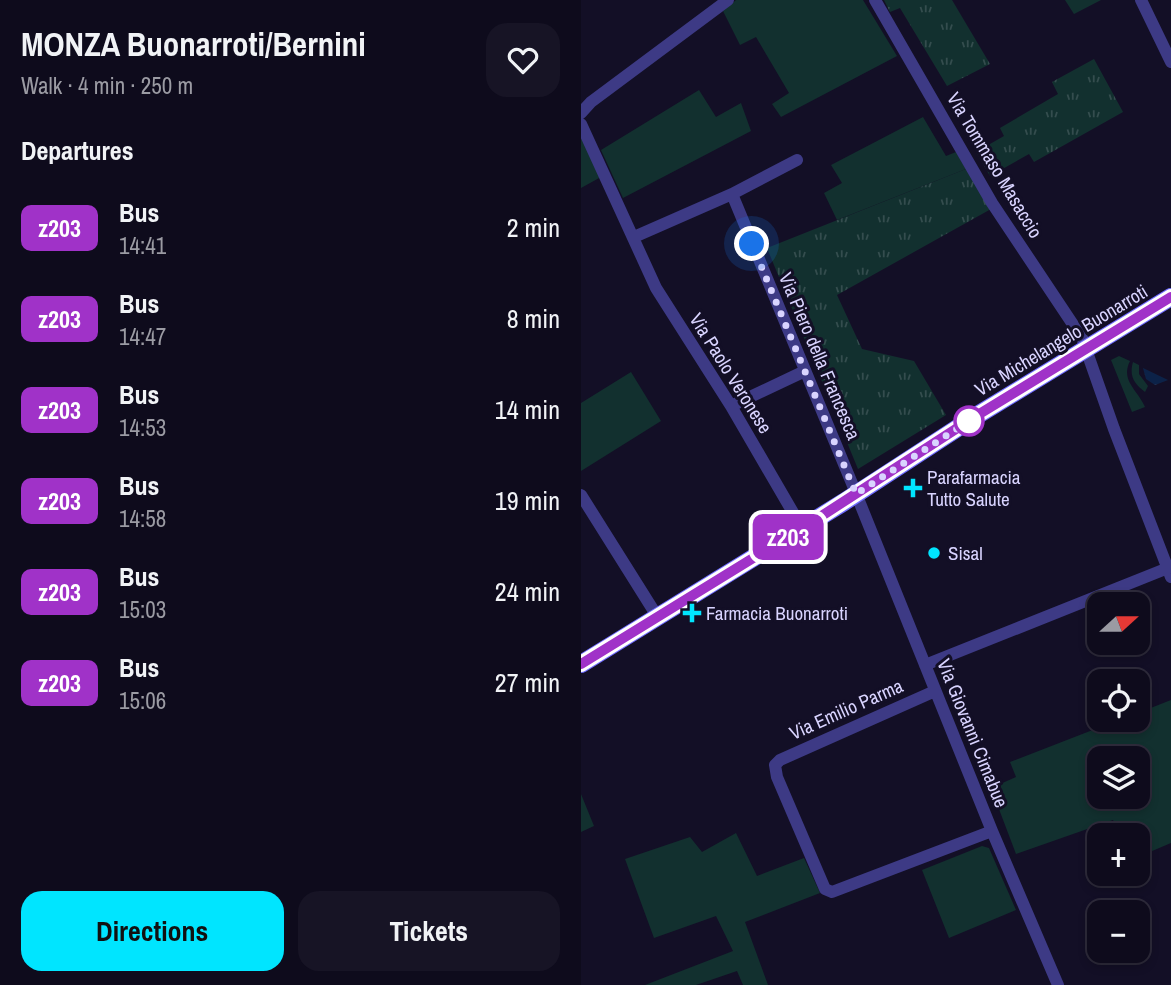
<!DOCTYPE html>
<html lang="en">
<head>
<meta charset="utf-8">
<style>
	body { margin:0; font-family:"Archivo Narrow",sans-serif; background:#171425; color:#f1f3f6; height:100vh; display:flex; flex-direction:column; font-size:26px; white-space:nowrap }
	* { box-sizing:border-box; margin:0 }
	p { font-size:23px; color:#9b9ba3 }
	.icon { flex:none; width:38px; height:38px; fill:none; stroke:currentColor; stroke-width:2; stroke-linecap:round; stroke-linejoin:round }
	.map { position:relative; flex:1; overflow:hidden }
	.details { display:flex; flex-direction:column; background:#0e0b1c; width:581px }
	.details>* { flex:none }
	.badge { padding:0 14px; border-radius:10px; font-size:24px; line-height:46px }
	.needle { width:46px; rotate:69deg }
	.fabs { position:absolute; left:506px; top:592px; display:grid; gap:14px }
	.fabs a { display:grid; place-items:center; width:63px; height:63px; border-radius:14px; background:#0e0b1c; box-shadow:0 4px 10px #0003,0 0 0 2px #2e2b3b; font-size:35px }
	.you { position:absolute; width:35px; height:35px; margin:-18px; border:5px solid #fff; border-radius:50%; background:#1a73e8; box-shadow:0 0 0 10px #1a73e833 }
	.map>.badge { position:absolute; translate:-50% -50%; box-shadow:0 0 0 4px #fff }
	h2 { padding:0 21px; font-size:26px; line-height:63px }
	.round { display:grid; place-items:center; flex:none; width:74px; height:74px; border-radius:21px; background:#171425 }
	.summary { display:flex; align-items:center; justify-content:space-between; height:119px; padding:0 21px }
	h1 { font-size:33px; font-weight:800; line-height:52px }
	.primary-button { display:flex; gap:14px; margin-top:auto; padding:14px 21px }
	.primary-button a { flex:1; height:80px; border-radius:21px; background:#00e5ff; color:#111; font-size:28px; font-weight:800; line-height:80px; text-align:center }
	.primary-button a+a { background:#171425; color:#f1f3f6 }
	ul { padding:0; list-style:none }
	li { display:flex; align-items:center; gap:21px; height:91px; padding:0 21px }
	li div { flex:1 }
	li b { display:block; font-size:26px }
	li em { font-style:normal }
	li .badge { min-width:77px; font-weight:700; text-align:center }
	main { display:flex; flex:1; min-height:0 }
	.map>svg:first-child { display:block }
</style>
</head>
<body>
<main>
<section class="details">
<div class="summary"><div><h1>MONZA Buonarroti/Bernini</h1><p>Walk · 4 min · 250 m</p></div><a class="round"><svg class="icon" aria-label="heart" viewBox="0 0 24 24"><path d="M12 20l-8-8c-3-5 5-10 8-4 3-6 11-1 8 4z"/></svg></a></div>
<h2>Departures</h2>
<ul>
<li><span class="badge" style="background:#a032c8;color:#fff">z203</span><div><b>Bus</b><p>14:41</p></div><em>2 min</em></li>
<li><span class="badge" style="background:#a032c8;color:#fff">z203</span><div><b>Bus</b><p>14:47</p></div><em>8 min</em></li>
<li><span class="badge" style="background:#a032c8;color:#fff">z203</span><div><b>Bus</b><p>14:53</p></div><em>14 min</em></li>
<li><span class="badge" style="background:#a032c8;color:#fff">z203</span><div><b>Bus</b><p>14:58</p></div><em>19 min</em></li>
<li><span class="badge" style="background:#a032c8;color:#fff">z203</span><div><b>Bus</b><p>15:03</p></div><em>24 min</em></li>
<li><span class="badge" style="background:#a032c8;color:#fff">z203</span><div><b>Bus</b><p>15:06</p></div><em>27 min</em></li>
</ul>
<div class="primary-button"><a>Directions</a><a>Tickets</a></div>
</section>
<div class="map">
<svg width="590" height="985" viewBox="0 0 590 985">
	<defs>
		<pattern id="park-tufts" width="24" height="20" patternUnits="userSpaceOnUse" patternTransform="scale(1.75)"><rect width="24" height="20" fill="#12302f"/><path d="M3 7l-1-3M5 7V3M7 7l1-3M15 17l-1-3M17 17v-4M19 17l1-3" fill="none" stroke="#344d4e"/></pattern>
		<pattern id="water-ripples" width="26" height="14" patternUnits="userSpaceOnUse" patternTransform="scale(1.75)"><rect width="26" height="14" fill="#0c2248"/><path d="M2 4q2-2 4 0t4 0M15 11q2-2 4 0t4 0" fill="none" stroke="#2f4163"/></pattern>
	</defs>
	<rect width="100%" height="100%" fill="#130f26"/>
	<path fill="#12302f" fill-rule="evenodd" d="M 155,0 L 282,0 L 316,56 L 200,117 L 191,104 L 208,93 L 175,37 L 159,45 L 142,11 Z
		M 118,90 L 135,117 L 160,103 L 170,131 L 42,198 L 20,150 Z
		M 342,117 L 365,156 L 375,152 L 385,169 L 256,220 L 243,193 L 261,183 L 250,165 Z
		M 0,138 L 20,177 L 0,188 Z
		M 538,356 L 549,361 C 539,381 557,390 564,407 L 551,412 L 530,360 Z
		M 552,362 L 558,365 L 558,374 L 567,386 L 564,392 C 553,384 548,376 552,362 Z
		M 50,372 L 80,421 L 0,471 L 0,403 Z
		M 590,700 L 590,843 L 557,857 L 556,835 L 540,835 L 532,820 L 435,854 L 410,788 L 435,777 L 429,762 L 540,719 L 556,719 L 557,713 ZM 518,758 L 556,758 L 556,796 L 518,796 Z
		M 0,794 L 13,826 L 0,832 Z
		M 155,833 L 176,876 L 223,858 L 239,893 L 164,922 L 187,985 L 162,985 L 156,971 L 115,985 L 64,985 L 152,951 L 135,916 L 73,938 L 44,859 L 109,837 L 121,852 Z
		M 401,846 L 408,848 L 435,910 L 368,938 L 341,870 Z"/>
	<path fill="url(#park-tufts)" d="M 303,0 L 371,0 L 409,64 L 366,86 L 319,8 L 309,12 Z
		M 484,0 L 520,0 L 493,14 Z
		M 513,59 L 542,112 L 453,162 L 448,154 L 409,176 L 395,152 L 423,136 L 419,128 L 477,94 L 471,82 Z
		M 385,169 L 410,209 L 256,295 L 281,349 L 333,361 L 365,415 L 277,469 L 186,248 Z"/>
	<path fill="url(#water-ripples)" d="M 562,368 L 587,380 L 574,385 L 565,379 Z"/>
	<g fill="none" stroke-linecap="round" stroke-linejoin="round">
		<path stroke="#3d3a85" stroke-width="12" d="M 294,0 L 411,203 L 501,338 L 533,429 L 590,577
			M 560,0 L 590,62
			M 0,113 L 10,102 L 147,0
			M 0,124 L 75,288 L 150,406 L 221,528
			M 151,194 L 270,481 L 411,831 L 477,985
			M 53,237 L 151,194 L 216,160
			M 150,406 L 224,371
			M 0,495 L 76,616
			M 344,665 L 587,568
			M 354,691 L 199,760 L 194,765 L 196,777 L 244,889 L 251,892 L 411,831"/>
		<path stroke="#6f6bff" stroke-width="18" d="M 0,664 L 263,502 L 395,416 L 590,297"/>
	</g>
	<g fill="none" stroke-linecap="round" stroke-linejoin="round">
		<g stroke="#fff" stroke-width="16">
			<path id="line" d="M 0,664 L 242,515 L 395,416 L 590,297"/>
		</g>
		<use href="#line" stroke="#a032c8" stroke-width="10"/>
		<path stroke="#d9d4ff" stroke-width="7" stroke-dasharray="0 12.6" d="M 171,244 L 275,494 L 388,421"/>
	</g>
	<circle fill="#fff" stroke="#a032c8" stroke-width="3.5" cx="388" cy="421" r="14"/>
	<g fill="#00e5ff" stroke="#130f26" stroke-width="2.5">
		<path d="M328.5 477.5h7v7h7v7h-7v7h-7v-7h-7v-7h7z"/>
		<circle cx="353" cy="553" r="7"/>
		<path d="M107.5 602.5h7v7h7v7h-7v7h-7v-7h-7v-7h7z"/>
	</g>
	<g text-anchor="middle" stroke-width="6" stroke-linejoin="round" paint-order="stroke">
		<g font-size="19" fill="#d9d4ff" stroke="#130f26">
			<text transform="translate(414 165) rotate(59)" y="7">Via Tommaso Masaccio</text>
			<text transform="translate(480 340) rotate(-31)" y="7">Via Michelangelo Buonarroti</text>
			<text transform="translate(239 356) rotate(67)" y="7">Via Piero della Francesca</text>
			<text transform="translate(150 373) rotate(58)" y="7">Via Paolo Veronese</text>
			<text transform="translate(265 709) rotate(-24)" y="7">Via Emilio Parma</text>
			<text transform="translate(392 733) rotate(68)" y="7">Via Giovanni Cimabue</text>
		</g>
		<g font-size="19" fill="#d9d4ff" stroke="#130f26" text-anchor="start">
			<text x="346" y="484">Parafarmacia<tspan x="346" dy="22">Tutto Salute</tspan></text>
			<text x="367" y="560">Sisal</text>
			<text x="125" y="620">Farmacia Buonarroti</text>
		</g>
	</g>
</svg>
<div class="fabs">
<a><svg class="needle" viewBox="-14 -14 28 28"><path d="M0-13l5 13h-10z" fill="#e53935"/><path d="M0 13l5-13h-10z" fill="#9b9ba3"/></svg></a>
<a><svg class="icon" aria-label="locate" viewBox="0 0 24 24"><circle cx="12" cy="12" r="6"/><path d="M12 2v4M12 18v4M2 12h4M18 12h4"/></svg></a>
<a><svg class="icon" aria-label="layers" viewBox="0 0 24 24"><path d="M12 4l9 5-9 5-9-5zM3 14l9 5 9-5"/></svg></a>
<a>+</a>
<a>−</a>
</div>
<div class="you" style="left:171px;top:244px"></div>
<b class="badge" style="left:207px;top:537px;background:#a032c8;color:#fff">z203</b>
</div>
</main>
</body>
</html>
